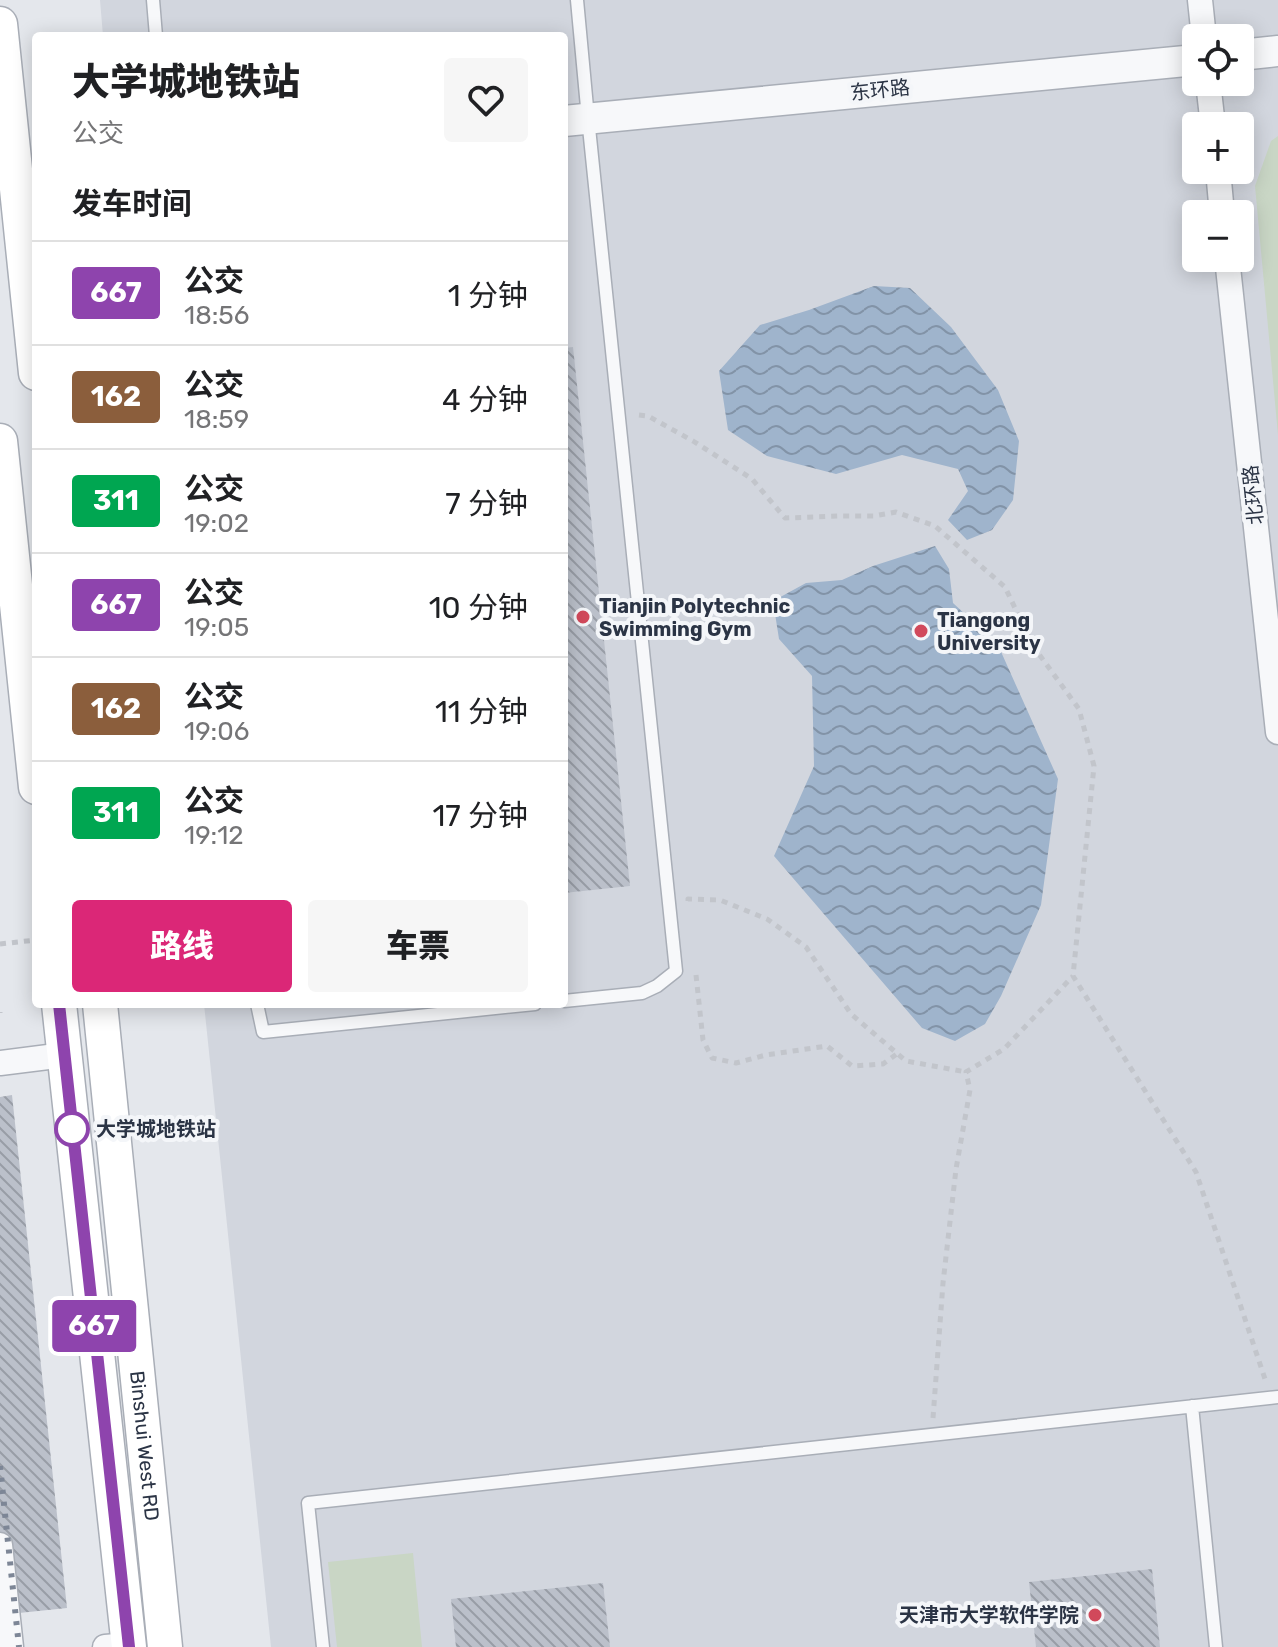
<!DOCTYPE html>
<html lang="zh">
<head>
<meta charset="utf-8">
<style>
	body { margin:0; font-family:Rubik,"Noto Sans SC",sans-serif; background:#f6f6f6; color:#202124; height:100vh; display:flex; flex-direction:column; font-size:30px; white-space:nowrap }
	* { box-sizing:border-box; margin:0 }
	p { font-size:26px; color:#757577 }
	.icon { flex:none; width:44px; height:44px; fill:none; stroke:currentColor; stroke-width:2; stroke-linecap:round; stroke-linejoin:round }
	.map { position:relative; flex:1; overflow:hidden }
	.panel { position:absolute; left:32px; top:32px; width:536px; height:976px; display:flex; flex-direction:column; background:#fff; border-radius:8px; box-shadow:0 4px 20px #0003 }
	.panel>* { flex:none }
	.badge { padding:0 16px; border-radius:6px; font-size:28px; line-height:52px }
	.tools { position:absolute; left:1182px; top:24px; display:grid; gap:16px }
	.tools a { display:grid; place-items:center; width:72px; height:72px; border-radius:8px; background:#fff; box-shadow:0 4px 20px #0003; font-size:40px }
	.map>.badge { position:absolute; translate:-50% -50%; box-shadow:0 0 0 4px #fff }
	h2 { padding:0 40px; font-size:30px; line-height:72px }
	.round { display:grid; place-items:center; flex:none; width:84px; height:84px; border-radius:8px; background:#f6f6f6 }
	.overview { display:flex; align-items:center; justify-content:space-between; height:136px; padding:0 40px }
	h1 { font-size:38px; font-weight:800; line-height:60px }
	.cta { display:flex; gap:16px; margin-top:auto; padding:16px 40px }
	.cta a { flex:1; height:92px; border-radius:8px; background:#db2777; color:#fff; font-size:32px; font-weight:800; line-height:92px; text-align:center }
	.cta a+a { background:#f6f6f6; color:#202124 }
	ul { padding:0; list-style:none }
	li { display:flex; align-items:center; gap:24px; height:104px; padding:0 40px; border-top:2px solid #e0e0e0 }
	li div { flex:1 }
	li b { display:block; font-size:30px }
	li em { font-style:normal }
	li .badge { min-width:88px; font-weight:700; text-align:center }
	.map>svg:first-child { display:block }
</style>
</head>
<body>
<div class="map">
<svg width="1278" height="1647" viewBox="0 0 1278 1647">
	<defs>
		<pattern id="water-waves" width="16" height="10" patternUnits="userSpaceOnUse" patternTransform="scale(2)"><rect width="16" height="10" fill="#9fb4cc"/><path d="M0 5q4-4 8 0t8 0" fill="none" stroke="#8293a7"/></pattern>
		<pattern id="building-back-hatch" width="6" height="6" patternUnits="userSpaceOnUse" patternTransform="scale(2)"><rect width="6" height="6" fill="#bbc0ca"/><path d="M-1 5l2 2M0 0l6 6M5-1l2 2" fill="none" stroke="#989da6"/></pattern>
	</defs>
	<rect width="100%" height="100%" fill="#e4e7ec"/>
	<path fill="#d2d6de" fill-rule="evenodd" d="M 100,0 L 1278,0 L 1278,1647 L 271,1647 L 204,1004 L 564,1004 L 564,36 L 103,36 ZM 1196,38 L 1240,38 L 1240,82 L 1196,82 ZM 1196,126 L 1240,126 L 1240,170 L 1196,170 ZM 1196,214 L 1240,214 L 1240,258 L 1196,258 Z"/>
	<path fill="#c9d6c5" d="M 1278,136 L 1278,435 L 1255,186 L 1271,141 Z
		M 413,1553 L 422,1647 L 337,1647 L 328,1562 Z"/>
	<path fill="url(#water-waves)" d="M 874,286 L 910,288 L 951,327 L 998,390 L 1019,441 L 1013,500 L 992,530 L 967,540 L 948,520 L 968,491 L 958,469 L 902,455 L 836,474 L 767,456 L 728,430 L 719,371 L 760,325 L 809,310 Z
		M 935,546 L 949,569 L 953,603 L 998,645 L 1058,779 L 1041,905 L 1001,996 L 985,1024 L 955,1041 L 922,1028 L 774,856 L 814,766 L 812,676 L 779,639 L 773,601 L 806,583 L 842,580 L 873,566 Z"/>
	<path fill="url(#building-back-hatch)" d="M 573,347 L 630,886 L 564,893 L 564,348 Z
		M 12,1095 L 67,1608 L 0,1615 L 0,1097 Z
		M 1152,1569 L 1160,1647 L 1036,1647 L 1029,1582 Z
		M 603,1583 L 610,1647 L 456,1647 L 451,1599 Z"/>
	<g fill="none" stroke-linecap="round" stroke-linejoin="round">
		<g stroke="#a9aeb7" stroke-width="15">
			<path id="service" d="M 153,0 L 156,36
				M 564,1001 L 642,993 L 657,986 L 676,971 L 588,118 L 577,0
				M 257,1004 L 263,1032 L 535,1004
				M 1192,1406 L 1216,1647
				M 323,1647 L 308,1503 L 1278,1397"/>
		</g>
		<g stroke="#a9aeb7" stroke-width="27">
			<path id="minor" d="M 1200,0 L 1204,38
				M 1208,82 L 1213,126
				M 1218,170 L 1222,214
				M 1227,258 L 1278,732
				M 0,1063 L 64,1055
				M 0,1545 L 11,1647
				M 105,1647 L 129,1645"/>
		</g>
		<g stroke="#a9aeb7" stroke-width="33">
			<path id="tertiary" d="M 1240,55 L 1278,51
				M 564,121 L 1196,60"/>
		</g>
		<g stroke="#a9aeb7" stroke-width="37">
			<g id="secondary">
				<path d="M 0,24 L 36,373"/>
				<path d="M 0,441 L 36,787"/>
				<path d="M 59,1004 L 129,1647"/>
				<path id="s1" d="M 100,1004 L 165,1647"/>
			</g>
		</g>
		<path stroke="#c2c5cb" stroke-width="5" stroke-dasharray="6 6" stroke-linecap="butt" d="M 639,415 L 648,416 L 693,441 L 752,479 L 785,518 L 840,516 L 874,516 L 896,512 L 935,526 L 1005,587 L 1033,646 L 1079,709 L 1094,766 L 1073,976 L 1196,1172 L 1266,1382
			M 688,901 L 688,899 L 720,900 L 767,919 L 806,947 L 851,1014 L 906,1061 L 966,1072
			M 0,944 L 36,940
			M 696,975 L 703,1040 L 712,1058 L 736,1063 L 766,1055 L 827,1046 L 852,1066 L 883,1064 L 898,1053
			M 0,1012 L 0,1013
			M 933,1418 L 943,1283 L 956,1169 L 970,1090 L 966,1072 L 1004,1049 L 1073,976"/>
		<use href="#service" stroke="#f7f8fa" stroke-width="12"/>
		<use href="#minor" stroke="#f7f8fa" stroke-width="24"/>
		<use href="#tertiary" stroke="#f7f8fa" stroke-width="30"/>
		<use href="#secondary" stroke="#fff" stroke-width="34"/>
		<path stroke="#7d8696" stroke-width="6" stroke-dasharray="4 8" stroke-linecap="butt" d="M 0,1466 L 19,1647"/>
	</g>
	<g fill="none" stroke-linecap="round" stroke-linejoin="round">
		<g stroke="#fff" stroke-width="18">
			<path id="line" d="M 59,1004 L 129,1647"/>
		</g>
		<use href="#line" stroke="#8e44ad" stroke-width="12"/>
	</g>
	<g fill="#d1495b" stroke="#f4f6f9" stroke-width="3">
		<circle cx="583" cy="617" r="8"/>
		<circle cx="921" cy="631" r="8"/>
		<circle cx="1095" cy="1615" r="8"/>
	</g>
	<circle fill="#fff" stroke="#8e44ad" stroke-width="4" cx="72" cy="1129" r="16"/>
	<g text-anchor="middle" stroke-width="8" stroke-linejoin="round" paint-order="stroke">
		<g font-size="20" fill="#2b3445" stroke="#f4f6f9">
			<text transform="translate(880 90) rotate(-6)" y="7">东环路</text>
			<text transform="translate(1253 495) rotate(-96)" y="7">北环路</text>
			<text dy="7" stroke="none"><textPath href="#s1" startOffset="444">Binshui West RD</textPath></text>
		</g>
		<g font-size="20" font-weight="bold" fill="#2b3445" stroke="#f4f6f9" text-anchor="start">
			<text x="599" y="613">Tianjin Polytechnic<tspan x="599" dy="23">Swimming Gym</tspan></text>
			<text x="937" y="627">Tiangong<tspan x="937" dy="23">University</tspan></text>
			<text x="1079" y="1622" text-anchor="end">天津市大学软件学院</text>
		</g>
		<g font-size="20" font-weight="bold" fill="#2b3445" stroke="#f4f6f9" text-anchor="start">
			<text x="96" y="1136">大学城地铁站</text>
		</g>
	</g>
</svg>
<div class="tools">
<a><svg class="icon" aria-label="locate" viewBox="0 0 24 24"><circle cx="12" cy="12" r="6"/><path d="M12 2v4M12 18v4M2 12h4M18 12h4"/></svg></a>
<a>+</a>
<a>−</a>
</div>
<b class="badge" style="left:94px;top:1326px;background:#8e44ad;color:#fff">667</b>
<section class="panel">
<div class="overview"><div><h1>大学城地铁站</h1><p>公交</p></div><a class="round"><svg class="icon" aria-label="heart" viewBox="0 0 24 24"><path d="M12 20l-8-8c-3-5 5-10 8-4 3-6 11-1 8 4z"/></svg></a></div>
<h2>发车时间</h2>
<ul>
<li><span class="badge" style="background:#8e44ad;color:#fff">667</span><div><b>公交</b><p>18:56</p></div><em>1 分钟</em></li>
<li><span class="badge" style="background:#8b5e3c;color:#fff">162</span><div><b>公交</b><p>18:59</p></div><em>4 分钟</em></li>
<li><span class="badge" style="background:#00a651;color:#fff">311</span><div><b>公交</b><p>19:02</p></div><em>7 分钟</em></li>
<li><span class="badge" style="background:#8e44ad;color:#fff">667</span><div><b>公交</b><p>19:05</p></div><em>10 分钟</em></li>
<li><span class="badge" style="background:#8b5e3c;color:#fff">162</span><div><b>公交</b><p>19:06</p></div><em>11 分钟</em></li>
<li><span class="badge" style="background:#00a651;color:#fff">311</span><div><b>公交</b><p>19:12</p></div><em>17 分钟</em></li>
</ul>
<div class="cta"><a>路线</a><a>车票</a></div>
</section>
</div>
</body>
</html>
